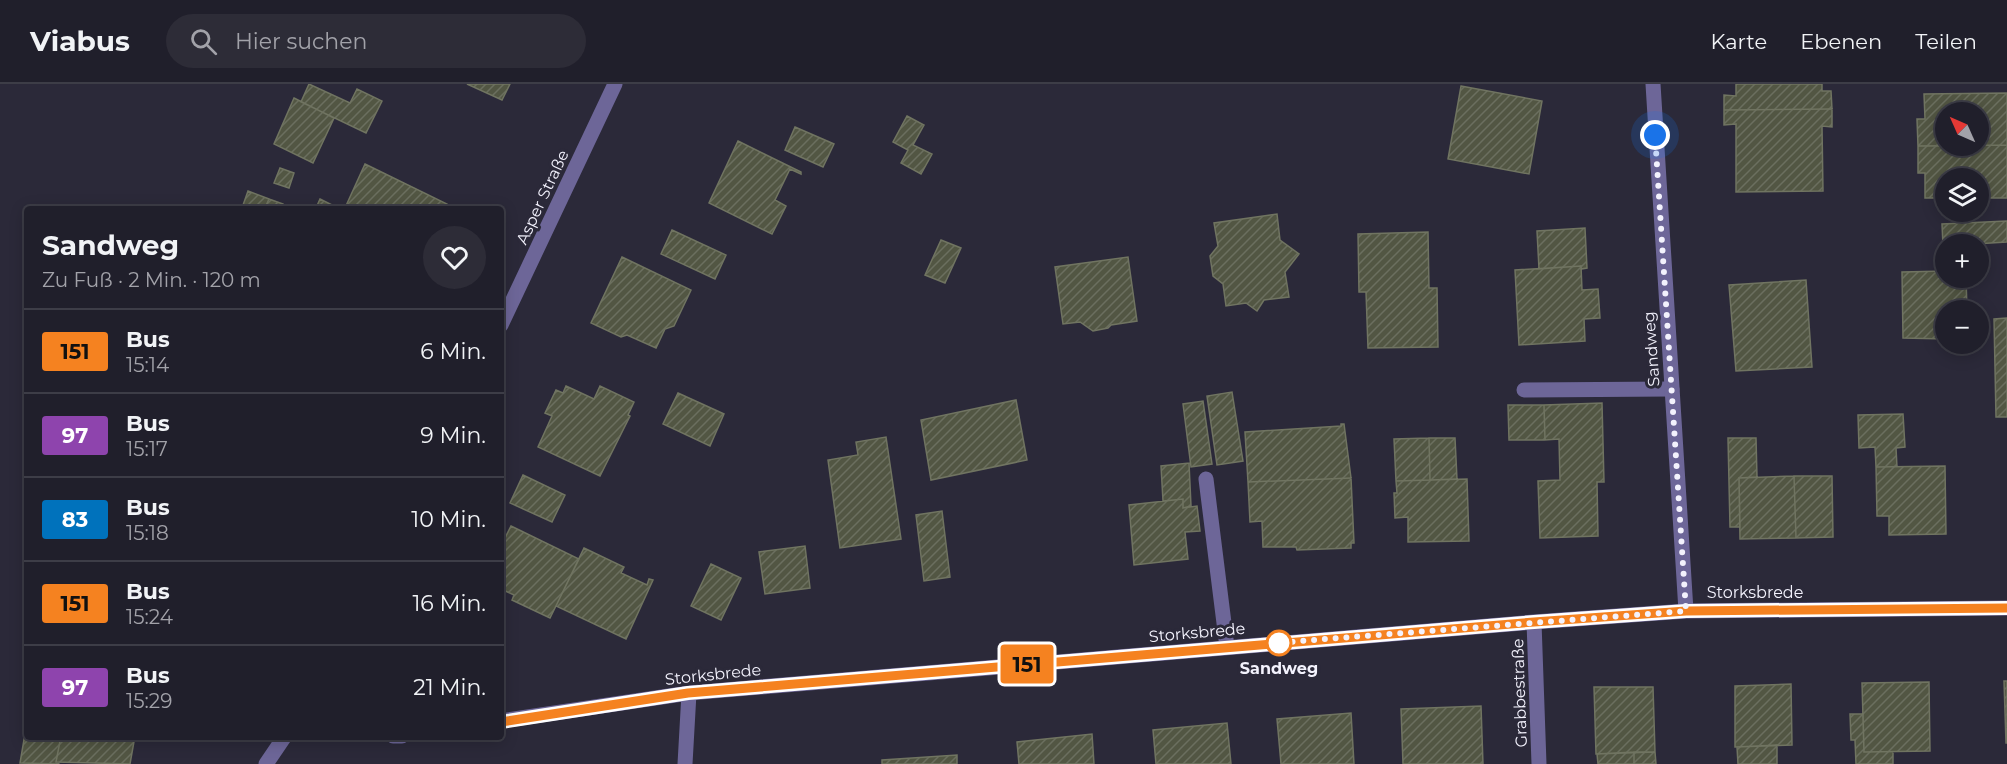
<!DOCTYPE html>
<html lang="de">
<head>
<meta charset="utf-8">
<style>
	body { margin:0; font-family:Montserrat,sans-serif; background:#2d2c37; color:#f1f3f6; height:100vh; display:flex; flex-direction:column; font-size:22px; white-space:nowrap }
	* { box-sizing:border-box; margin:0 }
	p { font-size:20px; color:#a2a2a9 }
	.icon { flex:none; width:33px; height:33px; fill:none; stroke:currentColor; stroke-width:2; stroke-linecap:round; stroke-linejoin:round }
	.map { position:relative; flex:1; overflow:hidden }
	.drawer { position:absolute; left:24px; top:122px; width:480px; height:534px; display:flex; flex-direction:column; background:#201f2b; border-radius:6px; box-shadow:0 3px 15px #0003,0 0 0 2px #3d3d47 }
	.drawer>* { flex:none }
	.badge { padding:0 12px; border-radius:4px; font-size:21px; line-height:39px }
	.needle { width:39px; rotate:315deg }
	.controls { position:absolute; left:1935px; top:18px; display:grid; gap:12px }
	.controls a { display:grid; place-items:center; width:54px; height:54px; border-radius:50%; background:#201f2b; box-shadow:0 3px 15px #0003,0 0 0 2px #3d3d47; font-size:30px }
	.you { position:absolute; width:30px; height:30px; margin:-15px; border:4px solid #fff; border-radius:50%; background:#1a73e8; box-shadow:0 0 0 9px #1a73e833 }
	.map>.badge { position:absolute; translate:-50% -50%; box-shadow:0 0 0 3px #fff }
	.round { display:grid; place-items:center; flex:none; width:63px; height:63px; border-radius:32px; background:#2d2c37 }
	.summary { display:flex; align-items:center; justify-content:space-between; height:102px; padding:0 18px }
	h1 { font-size:28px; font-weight:700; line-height:45px }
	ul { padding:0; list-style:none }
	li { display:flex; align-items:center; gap:18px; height:84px; padding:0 18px; border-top:2px solid #3d3d47 }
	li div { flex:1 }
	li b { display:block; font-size:22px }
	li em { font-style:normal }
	li .badge { min-width:66px; font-weight:700; text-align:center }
	header { display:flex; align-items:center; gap:36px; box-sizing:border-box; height:84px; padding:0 30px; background:#201f2b; border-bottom:2px solid #3d3d47 }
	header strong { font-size:28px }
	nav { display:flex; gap:33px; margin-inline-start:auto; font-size:21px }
	.search { width:420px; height:54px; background:#2d2c37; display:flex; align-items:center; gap:15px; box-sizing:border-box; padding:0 21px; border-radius:33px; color:#a2a2a9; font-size:22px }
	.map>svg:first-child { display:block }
</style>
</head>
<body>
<header>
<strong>Viabus</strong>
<div class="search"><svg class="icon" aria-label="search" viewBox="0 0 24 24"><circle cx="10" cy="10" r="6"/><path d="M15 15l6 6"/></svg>Hier suchen</div>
<nav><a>Karte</a><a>Ebenen</a><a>Teilen</a></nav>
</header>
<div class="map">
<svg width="2007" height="680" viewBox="0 0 2007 680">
	<defs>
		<pattern id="building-hatch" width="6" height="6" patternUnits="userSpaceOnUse" patternTransform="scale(1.5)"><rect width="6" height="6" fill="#525643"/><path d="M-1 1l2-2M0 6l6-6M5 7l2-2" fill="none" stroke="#6b6f5f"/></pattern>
	</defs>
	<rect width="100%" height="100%" fill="#2b2939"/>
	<path fill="url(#building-hatch)" stroke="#707461" stroke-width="1.5" fill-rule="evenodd" d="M 309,0 L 350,19 L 357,5 L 382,17 L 366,49 L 301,18 Z
		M 467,0 L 510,0 L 502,16 Z
		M 1736,0 L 1822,0 L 1822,7 L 1831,7 L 1832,25 L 1724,26 L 1724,11 L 1736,12 Z
		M 1461,2 L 1542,17 L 1529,90 L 1448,75 Z
		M 2007,9 L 2007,61 L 1918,62 L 1917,35 L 1925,35 L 1924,10 ZM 1946,28 L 1978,28 L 1978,62 L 1946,62 Z
		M 294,14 L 334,34 L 313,79 L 274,60 Z
		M 1832,25 L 1832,43 L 1822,42 L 1823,107 L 1736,108 L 1736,40 L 1724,41 L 1724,26 Z
		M 907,32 L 924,41 L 913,61 L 932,70 L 921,90 L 901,79 L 908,66 L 893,58 Z
		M 795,43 L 834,60 L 823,83 L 785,66 Z
		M 738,57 L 801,88 L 801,90 L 790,85 L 775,116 L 786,122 L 772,150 L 709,119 Z
		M 2007,61 L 2007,114 L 1978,114 L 1978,94 L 1946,94 L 1946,114 L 1925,114 L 1925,89 L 1918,89 L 1918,62 Z
		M 365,80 L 447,120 L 445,124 L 345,124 Z
		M 280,84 L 294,89 L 289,104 L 274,99 Z
		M 248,107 L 269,115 L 265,124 L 242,124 Z
		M 269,115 L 283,120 L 282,124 L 265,124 Z
		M 320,115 L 338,124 L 316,124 Z
		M 1277,130 L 1280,156 L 1299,170 L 1285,188 L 1289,213 L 1264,216 L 1257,227 L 1246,219 L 1226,222 L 1223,200 L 1213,192 L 1210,172 L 1218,162 L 1214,139 Z
		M 2007,137 L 2007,158 L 1943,162 L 1942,140 Z
		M 1585,144 L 1587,184 L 1581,185 L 1581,182 L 1539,185 L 1537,147 Z
		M 672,146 L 726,171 L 715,195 L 661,170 Z
		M 1428,148 L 1429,204 L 1437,204 L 1438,263 L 1368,264 L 1366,208 L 1359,208 L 1358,150 Z
		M 941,156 L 961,164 L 945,199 L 925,191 Z
		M 622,173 L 691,206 L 674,242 L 665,245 L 656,264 L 627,251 L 621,253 L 591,239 Z
		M 1128,173 L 1137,237 L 1111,241 L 1108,244 L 1093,247 L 1080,238 L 1063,240 L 1055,183 Z
		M 1581,182 L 1582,206 L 1598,205 L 1600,234 L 1584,235 L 1585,257 L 1519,261 L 1515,186 Z
		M 1946,187 L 1946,194 L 1966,194 L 1967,226 L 1946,226 L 1946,255 L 1903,254 L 1902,188 Z
		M 1806,196 L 1812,283 L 1736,287 L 1729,201 Z
		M 2007,234 L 2007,333 L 1996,333 L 1994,235 Z
		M 566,302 L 594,315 L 600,302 L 634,318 L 628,331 L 630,332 L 600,392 L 538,363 L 552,332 L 545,329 L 556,306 L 563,309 Z
		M 1232,308 L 1243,377 L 1217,381 L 1207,312 Z
		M 678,309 L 724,330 L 710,362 L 663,340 Z
		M 1016,316 L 1027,376 L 931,396 L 921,336 Z
		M 1203,317 L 1212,380 L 1191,383 L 1183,320 Z
		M 1602,319 L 1604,398 L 1597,398 L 1598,452 L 1540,454 L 1538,397 L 1560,396 L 1559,355 L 1545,356 L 1544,321 Z
		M 1508,321 L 1544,321 L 1545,356 L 1509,356 Z
		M 1903,330 L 1905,363 L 1896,364 L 1897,383 L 1876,383 L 1875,363 L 1859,364 L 1858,331 Z
		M 1341,340 L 1344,340 L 1351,394 L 1248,398 L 1245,348 L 1341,342 Z
		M 886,353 L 901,455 L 840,464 L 828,376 L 858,371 L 856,358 Z
		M 1429,354 L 1430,396 L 1396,397 L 1394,355 Z
		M 1429,354 L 1455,354 L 1457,395 L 1430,396 Z
		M 1728,354 L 1756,354 L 1757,393 L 1739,394 L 1740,443 L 1730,443 Z
		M 1189,379 L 1191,422 L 1183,424 L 1183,415 L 1163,417 L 1161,382 Z
		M 1945,382 L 1946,450 L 1889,451 L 1889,432 L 1877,432 L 1876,383 Z
		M 523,391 L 565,411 L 552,438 L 510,419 Z
		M 1794,392 L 1796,454 L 1740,455 L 1739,394 Z
		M 1794,392 L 1832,392 L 1833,453 L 1796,454 Z
		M 1351,394 L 1354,459 L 1351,459 L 1351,464 L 1297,466 L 1296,463 L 1263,463 L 1262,437 L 1250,438 L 1248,398 Z
		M 1467,395 L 1469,457 L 1408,458 L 1408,433 L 1395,434 L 1394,409 L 1397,409 L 1396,397 Z
		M 1183,415 L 1183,424 L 1197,422 L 1200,447 L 1185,448 L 1188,475 L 1134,481 L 1129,421 Z
		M 942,427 L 950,493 L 924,497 L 916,431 Z
		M 511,442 L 579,475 L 550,534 L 512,516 L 514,511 L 501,505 L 501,462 Z
		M 805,462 L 810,504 L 765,510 L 759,468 Z
		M 584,464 L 624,483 L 621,489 L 647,501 L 649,495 L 653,496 L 626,555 L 556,522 Z
		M 711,480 L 741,494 L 721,536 L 691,522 Z
		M 2004,597 L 2007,597 L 2007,659 L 2006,659 Z
		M 1929,598 L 1930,667 L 1864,668 L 1862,599 Z
		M 1791,600 L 1792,661 L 1735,663 L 1735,602 Z
		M 1594,603 L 1653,603 L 1655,668 L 1596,670 Z
		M 1481,622 L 1483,680 L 1403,680 L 1401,625 Z
		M 1351,629 L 1354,680 L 1281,680 L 1277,635 Z
		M 1850,630 L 1863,630 L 1864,668 L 1893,668 L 1893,680 L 1856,680 L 1855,656 L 1851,656 Z
		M 27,638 L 27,652 L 61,652 L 56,678 L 59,680 L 20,679 Z
		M 1227,639 L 1231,680 L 1156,680 L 1153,646 Z
		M 1092,650 L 1094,680 L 1019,680 L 1017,658 Z
		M 61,652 L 135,652 L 130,680 L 56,678 Z
		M 1777,661 L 1777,680 L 1738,680 L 1737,663 Z
		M 1634,668 L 1634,680 L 1598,680 L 1597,670 Z
		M 1634,668 L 1655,668 L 1656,680 L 1634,680 Z
		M 957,671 L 957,680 L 882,680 L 882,676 Z"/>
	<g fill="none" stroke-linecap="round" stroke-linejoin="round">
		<path stroke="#6d6698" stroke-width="15" d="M 1524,306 L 1672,305
			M 1206,395 L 1227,563"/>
		<path stroke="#6d6698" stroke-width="15" d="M 1653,0 L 1686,527
			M 501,241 L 615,0
			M 1534,538 L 1539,680
			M 501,637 L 689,609 L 1534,538 L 1686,527 L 2007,524
			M 393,652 L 402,652
			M 266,680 L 285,652
			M 685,680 L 689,609"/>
	</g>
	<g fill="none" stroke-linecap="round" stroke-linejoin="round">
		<g stroke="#fff" stroke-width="14">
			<path id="line" d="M 501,638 L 688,609 L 1534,538 L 1686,527 L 2007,524"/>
		</g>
		<use href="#line" stroke="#f58220" stroke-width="9"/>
		<path stroke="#f3f2fd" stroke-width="6" stroke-dasharray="0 10.8" d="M 1279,559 L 1275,559 L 1686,527 L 1655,51"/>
	</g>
	<circle fill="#fff" stroke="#f58220" stroke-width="3" cx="1279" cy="559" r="12"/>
	<g text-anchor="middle" stroke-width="6" stroke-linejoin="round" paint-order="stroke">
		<g font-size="16" fill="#f3f2fd" stroke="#2b2939">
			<text transform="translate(542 113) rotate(-65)" y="6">Asper Straße</text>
			<text transform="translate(1651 265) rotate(-94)" y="6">Sandweg</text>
			<text x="1755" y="514">Storksbrede</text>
			<text transform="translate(1197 548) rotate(-5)" y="6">Storksbrede</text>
			<text transform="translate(713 590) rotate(-6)" y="6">Storksbrede</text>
			<text transform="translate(1519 609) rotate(-92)" y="6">Grabbestraße</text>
		</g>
		<g font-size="16" font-weight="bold" fill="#f3f2fd" stroke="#2b2939">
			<text x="1279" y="590">Sandweg</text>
		</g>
	</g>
</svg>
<div class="controls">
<a><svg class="needle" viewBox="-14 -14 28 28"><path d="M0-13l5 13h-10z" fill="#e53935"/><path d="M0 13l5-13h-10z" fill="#a2a2a9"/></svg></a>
<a><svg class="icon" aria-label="layers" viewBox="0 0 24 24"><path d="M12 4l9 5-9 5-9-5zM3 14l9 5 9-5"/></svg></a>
<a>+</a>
<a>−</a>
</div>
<div class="you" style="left:1655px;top:51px"></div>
<b class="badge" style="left:1027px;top:580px;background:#f58220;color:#111">151</b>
<section class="drawer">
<div class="summary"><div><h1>Sandweg</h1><p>Zu Fuß · 2 Min. · 120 m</p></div><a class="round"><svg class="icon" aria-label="heart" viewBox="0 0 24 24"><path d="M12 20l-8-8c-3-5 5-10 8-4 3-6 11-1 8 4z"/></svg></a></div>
<ul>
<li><span class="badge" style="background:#f58220;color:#111">151</span><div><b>Bus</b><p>15:14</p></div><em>6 Min.</em></li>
<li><span class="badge" style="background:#8e44ad;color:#fff">97</span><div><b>Bus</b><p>15:17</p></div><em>9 Min.</em></li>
<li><span class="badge" style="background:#0072bc;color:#fff">83</span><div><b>Bus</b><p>15:18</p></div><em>10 Min.</em></li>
<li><span class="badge" style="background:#f58220;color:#111">151</span><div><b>Bus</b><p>15:24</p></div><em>16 Min.</em></li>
<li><span class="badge" style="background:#8e44ad;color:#fff">97</span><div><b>Bus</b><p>15:29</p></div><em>21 Min.</em></li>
</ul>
</section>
</div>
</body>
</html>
